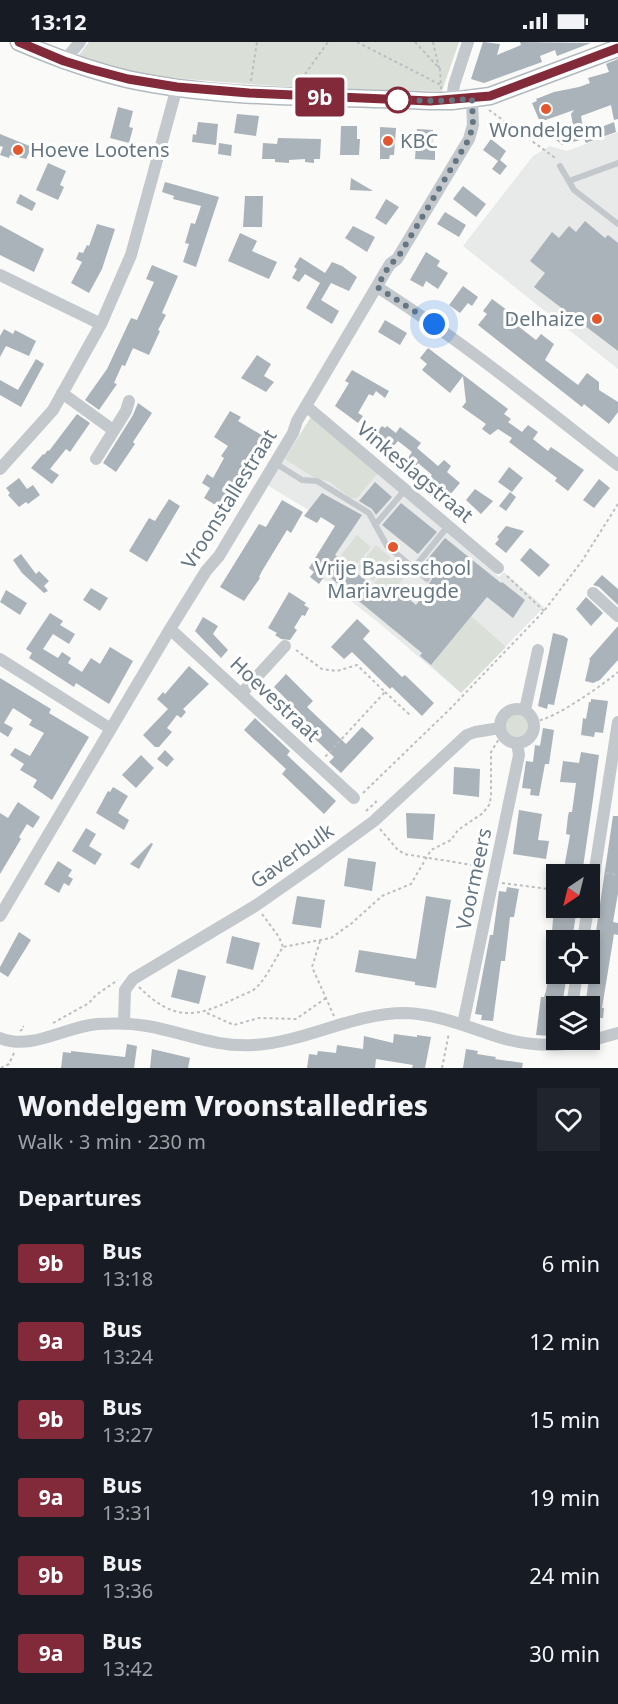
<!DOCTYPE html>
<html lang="en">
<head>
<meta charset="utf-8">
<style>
	body { margin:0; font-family:"Noto Sans",sans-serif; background:#20242c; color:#f1f3f6; height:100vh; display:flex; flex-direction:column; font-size:22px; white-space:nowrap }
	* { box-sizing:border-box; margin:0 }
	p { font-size:20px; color:#9ea1a6 }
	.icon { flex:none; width:33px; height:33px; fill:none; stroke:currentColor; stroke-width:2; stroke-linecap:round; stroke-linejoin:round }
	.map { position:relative; height:1026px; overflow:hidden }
	.drawer { display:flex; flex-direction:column; background:#171b24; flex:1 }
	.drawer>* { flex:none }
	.badge { padding:0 12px; border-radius:4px; font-size:21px; line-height:39px }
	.needle { width:39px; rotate:215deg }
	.fabs { position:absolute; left:546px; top:822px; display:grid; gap:12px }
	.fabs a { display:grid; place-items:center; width:54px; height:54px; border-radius:0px; background:#171b24; box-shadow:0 3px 9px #0003; font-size:30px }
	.you { position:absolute; width:30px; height:30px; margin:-15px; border:4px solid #fff; border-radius:50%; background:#1a73e8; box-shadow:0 0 0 9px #1a73e833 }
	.map>.badge { position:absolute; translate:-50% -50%; box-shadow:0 0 0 3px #fff }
	h2 { padding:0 18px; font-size:22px; line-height:54px }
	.round { display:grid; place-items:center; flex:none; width:63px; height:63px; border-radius:0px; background:#20242c }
	.overview { display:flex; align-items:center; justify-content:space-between; height:102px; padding:0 18px }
	h1 { font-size:28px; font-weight:800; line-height:45px }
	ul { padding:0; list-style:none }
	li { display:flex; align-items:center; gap:18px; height:78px; padding:0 18px }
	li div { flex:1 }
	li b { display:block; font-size:22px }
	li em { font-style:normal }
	li .badge { min-width:66px; font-weight:700; text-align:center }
	.status { display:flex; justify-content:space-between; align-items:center; height:42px; padding:0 30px; background:#171b24; direction:ltr }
	.status svg { height:16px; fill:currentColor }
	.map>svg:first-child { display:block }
</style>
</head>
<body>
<div class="status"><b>13:12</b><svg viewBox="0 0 49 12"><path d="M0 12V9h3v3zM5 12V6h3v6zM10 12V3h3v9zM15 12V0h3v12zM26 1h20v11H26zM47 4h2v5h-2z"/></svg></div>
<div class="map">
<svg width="618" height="1026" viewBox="0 0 618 1026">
	<rect width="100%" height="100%" fill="#fafaf8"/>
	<path fill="#e8e9e9" d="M 618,90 L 618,327 L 463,204 L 533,114 L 550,104 L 567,109 Z
		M 311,375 L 499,535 L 504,530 L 544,565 L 461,651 L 379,581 L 309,526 L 335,484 L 267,443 Z"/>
	<path fill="#dadfd7" d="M 89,0 L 459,0 L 442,49 C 369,48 295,46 222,40 C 175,36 123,33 79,13 Z
		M 311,375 L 378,431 L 357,456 L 350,456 L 330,440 L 313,435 L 285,417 Z
		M 357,493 L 371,505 L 355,525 L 341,513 Z
		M 376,503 L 391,516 L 373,539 L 357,526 Z
		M 393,517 L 408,530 L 390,554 L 374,541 Z
		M 471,574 L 506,605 L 461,651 L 431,623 Z
		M505 685a12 12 0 1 1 24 0a12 12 0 1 1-24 0Z"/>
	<path fill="#aab3b9" d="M 483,0 L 500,2 L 497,13 L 521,3 L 520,0 L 591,1 L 557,14 L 555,8 L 540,14 L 542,20 L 484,41 L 471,37 Z
		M 618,17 L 618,77 L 614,78 L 611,63 L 581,74 L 584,92 L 614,80 L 616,90 L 586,101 L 584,97 L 562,103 L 552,94 L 574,89 L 571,72 L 574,68 L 540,80 L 532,61 L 537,59 L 536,57 L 554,50 L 579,45 L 590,41 L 588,36 L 609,30 L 606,22 Z
		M 118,65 L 133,69 L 129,85 L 133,86 L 129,101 L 110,96 Z
		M 237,72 L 259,74 L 256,94 L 234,91 Z
		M 198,80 L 218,82 L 216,103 L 192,100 L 193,92 L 196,93 Z
		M 341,84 L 357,84 L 357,97 L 360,97 L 359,113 L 340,113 Z
		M 380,85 L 396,86 L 394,113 L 390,113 L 389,117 L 380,117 Z
		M 417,87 L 433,88 L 432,105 L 435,106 L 435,118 L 415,117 Z
		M 0,92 L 32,105 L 26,117 L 10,113 L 9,116 L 0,113 L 3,105 L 0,104 Z
		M 278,96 L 321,97 L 320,117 L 314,117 L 314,121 L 305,120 L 305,117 L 289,118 L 289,121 L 275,120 L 275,117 L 262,117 L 263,101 L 277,102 Z
		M 491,97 L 506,109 L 500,118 L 507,124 L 500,133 L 492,127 L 498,119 L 483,108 Z
		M 219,101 L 232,103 L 231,114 L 218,112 Z
		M 48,121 L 66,129 L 60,143 L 64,145 L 58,158 L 36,148 Z
		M 351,136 L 373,149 L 350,148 Z
		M 165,140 L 219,155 L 196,225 L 183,220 L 189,202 L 185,201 L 191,181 L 195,182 L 201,164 L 173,157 L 174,154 L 162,150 Z
		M 463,144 L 486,162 L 476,175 L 453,157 Z
		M 20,152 L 36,161 L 32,169 L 16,161 Z
		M 245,154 L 263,154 L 262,185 L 243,185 Z
		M 386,157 L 399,165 L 386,183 L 375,176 Z
		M 445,170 L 466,183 L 459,195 L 437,182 Z
		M 585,179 L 605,196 L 608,193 L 618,201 L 618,309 L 534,245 L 545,231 L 530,219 L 552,190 L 559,196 L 569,184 L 576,190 Z
		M 97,182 L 115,187 L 102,227 L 89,251 L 71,241 L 82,220 L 76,217 L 79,210 L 83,211 L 87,203 L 89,204 Z
		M 0,183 L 44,207 L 34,230 L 0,213 Z
		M 353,184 L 375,195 L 367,210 L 345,196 Z
		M 240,191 L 257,199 L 252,209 L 277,220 L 269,237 L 228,219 Z
		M 426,210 L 440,219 L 437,224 L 448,231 L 438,247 L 426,239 L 423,245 L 410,238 Z
		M 300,215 L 325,231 L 332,220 L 342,224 L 357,235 L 349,249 L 331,241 L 321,258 L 339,269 L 332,282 L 306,266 L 320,241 L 305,232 L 299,240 L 292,236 L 297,227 L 294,225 Z
		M 152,223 L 178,234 L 162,271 L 166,273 L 158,288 L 160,289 L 149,313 L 133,306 L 125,324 L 122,323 L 114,341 L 117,342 L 99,368 L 85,358 L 107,327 L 131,276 L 137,278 L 154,240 L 146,237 Z
		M 463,244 L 478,255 L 472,264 L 468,261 L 460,271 L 449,263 Z
		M 492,257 L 518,276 L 514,281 L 536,298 L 541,292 L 554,302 L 545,318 L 578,343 L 587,331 L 599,340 L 599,348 L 618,360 L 618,370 L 609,382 L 584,362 L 582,365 L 478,283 L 487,272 L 483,269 Z
		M 385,278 L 407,291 L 400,303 L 378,290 Z
		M 4,287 L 13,292 L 15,288 L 36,299 L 29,314 L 6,304 L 0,315 L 0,294 Z
		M 428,306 L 508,367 L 504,372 L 511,377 L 508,380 L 522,390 L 528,383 L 538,390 L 533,397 L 548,409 L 551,405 L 584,428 L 568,449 L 555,439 L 557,436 L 509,400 L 512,396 L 498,387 L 490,393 L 482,387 L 486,382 L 462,365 L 466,360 L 463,334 L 450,351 L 422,328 L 427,322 L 420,316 Z
		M 257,313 L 271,322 L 264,334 L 274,340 L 266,350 L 241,336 Z
		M 36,317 L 44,322 L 21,365 L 0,353 L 0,338 L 18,348 Z
		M 352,328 L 389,349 L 385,356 L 376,349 L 373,354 L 369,352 L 358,371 L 363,374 L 358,381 L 335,364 L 349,341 L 345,339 Z
		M 138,361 L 152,371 L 133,400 L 135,402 L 116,430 L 103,421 L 133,373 Z
		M 230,369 L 241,375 L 238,379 L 265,395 L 222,467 L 204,456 L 210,446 L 202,441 L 207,432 L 213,436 L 224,416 L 221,414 L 228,404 L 214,395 Z
		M 77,372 L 90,381 L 70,410 L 66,407 L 50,427 L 59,433 L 52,442 L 31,426 L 43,412 L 44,413 L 48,408 L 49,409 Z
		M 382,384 L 385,386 L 387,384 L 396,391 L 400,385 L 421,401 L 417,406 L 438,424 L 444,418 L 451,424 L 447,430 L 460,441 L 449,454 L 442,448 L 439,450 L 430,443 L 434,440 L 429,436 L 432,433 L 418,421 L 413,428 L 405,421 L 412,410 L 398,399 L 390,408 L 373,395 Z
		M 509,425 L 523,436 L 512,450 L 498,440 Z
		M 19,436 L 27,447 L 33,443 L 40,453 L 28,462 L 26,460 L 19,465 L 8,453 L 10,451 L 6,446 Z
		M 599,437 L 610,446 L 594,466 L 583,458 Z
		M 375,440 L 392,455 L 376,473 L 372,467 L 359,459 Z
		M 475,447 L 493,459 L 481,472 L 466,458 Z
		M 510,450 L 516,455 L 506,469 L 499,464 Z
		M 322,451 L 362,473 L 335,513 L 392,560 L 401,550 L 416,563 L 427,549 L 427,545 L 432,537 L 431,533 L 421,525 L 445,496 L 501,541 L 502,540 L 525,558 L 513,576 L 487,555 L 431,623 L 420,614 L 422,611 L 326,532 L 319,542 L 310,535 L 314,530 L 309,526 L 335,484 L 321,475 L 317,481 L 304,474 Z
		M 169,457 L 180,464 L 147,520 L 129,509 L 149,476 L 155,479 Z
		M 282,458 L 303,470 L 291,491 L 287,488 L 262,529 L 259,535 L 260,536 L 244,559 L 220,545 L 259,482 L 266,485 Z
		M 401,461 L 437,490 L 418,512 L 382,483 Z
		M 506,484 L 524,489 L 506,511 L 495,502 L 499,497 L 497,495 Z
		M 530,506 L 550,523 L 539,535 L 520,518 Z
		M 21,512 L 36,532 L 39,529 L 49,539 L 44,544 L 48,549 L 44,551 L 22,531 L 13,518 Z
		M 602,533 L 618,547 L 618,563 L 599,545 L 593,543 Z
		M 91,546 L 108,556 L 100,569 L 83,558 Z
		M 6,548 L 27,561 L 20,573 L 0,560 Z
		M 289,550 L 306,561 L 304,563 L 309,566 L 305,574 L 302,573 L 294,586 L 297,588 L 290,598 L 281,597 L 275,593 L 277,591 L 268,586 Z
		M 586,555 L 603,571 L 591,584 L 576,567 Z
		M 50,571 L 63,579 L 60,583 L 75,592 L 69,602 L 53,592 L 43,607 L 58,616 L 62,610 L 71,616 L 68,621 L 82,630 L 91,616 L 100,622 L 110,605 L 133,619 L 109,662 L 76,641 L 74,645 L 29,616 L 32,611 L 26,607 Z
		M 203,575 L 218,584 L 213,592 L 228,608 L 221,616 L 195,589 Z
		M 357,577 L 370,589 L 363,597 L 402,635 L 405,633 L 434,661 L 422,674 L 392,645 L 390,647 L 352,610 L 344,617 L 331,605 Z
		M 618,584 L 618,618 L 600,638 L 593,641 L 585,639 L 590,618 L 589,617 Z
		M 553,591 L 564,594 L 568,597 L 554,663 L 548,662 L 547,667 L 538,664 Z
		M 189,624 L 209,642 L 183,667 L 186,670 L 181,676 L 177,673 L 167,686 L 172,690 L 159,705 L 155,705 L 143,693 L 168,667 L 157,657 L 163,650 L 165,652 Z
		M 286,632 L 313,659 L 307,665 L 346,702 L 362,685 L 374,696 L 341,731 L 329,720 L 334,715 L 295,678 L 301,672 L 274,645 Z
		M 0,636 L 51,667 L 49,671 L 89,695 L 52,758 L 33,745 L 37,738 L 20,728 L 24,722 L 10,713 L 15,706 L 30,714 L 44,691 L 29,683 L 32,678 L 13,666 L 4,681 L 13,686 L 8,695 L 0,690 Z
		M 591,657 L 608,659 L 603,691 L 595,690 L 594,695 L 581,693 L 583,676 L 586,677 L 589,660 L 591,660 Z
		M 255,676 L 290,709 L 287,713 L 336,759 L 324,772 L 282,732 L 286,727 L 244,688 Z
		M 543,686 L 554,688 L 549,722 L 545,722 L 539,754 L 530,753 L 531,747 L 522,746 L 526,719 L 533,720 L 535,703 L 540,704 Z
		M 165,708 L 174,717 L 167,725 L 157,717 Z
		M 581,710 L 599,713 L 593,757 L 582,832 L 563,832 L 570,793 L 566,792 L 568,774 L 569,770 L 572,770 L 576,741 L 560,740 L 563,719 L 579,721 Z
		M 141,713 L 154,726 L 136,746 L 122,733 Z
		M 454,725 L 480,727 L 479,755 L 453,752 Z
		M 113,745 L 128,754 L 118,771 L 129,778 L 124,788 L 96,771 L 108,749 L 110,750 Z
		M 18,760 L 40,775 L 33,786 L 27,782 L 19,795 L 21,797 L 0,832 L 0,771 L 8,776 Z
		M 519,768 L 542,772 L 538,798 L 549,799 L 546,817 L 513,812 Z
		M 406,771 L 435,772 L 433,798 L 407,796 Z
		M 613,774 L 618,774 L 618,851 L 613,880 L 618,881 L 618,893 L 614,892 L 602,966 L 604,966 L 603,976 L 599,976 L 598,982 L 590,981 L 590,964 L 585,964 Z
		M 86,786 L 96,792 L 89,804 L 102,812 L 95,823 L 72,809 Z
		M 151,801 L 153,802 L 139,827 L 130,822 Z
		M 348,816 L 376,820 L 372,849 L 344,844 Z
		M 58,819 L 72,828 L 68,834 L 73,837 L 69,844 L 64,841 L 59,851 L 44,842 Z
		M 507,845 L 519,847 L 514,875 L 510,875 L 505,919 L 501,919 L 493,979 L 481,978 L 482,973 L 475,972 L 490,893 L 493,893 L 499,849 L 506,850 Z
		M 297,854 L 325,858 L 321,886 L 292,882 Z
		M 426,854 L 451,858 L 436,946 L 415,943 L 415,940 L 355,930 L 359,908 L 416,917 Z
		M 554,866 L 577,866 L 572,898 L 554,898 L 555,889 L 552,889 Z
		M 19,890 L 31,898 L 8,935 L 0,930 L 0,925 Z
		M 232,894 L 260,901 L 253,928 L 226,921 Z
		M 552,910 L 556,910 L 556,932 L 567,932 L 562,964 L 556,964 L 556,987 L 551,987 L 550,994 L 536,993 L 541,955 L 544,955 L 546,949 Z
		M 178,927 L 206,934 L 199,962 L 171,955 Z
		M 394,992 L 417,995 L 417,993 L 431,995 L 425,1026 L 412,1026 L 413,1023 L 376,1017 L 375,1026 L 307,1026 L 309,1012 L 317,1013 L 318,1009 L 336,1011 L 337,1003 L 363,1007 L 364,994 L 393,1001 Z
		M 127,1002 L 137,1004 L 134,1026 L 61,1026 L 63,1010 L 71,1011 L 71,1009 L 125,1015 Z
		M 152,1007 L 190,1016 L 188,1026 L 150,1026 Z
		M 466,1007 L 478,1009 L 477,1012 L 496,1015 L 495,1017 L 523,1021 L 522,1026 L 463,1026 Z"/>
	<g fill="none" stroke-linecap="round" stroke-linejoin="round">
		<g stroke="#b3babf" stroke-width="19">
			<path id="secondary" d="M 19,0 C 54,15 89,28 127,37 C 222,58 332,54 430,59 L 452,59 L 490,54 L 618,6"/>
		</g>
		<path stroke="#bbbfc2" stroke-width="2" stroke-dasharray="3 3" stroke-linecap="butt" d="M 357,0 L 441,43
			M 415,0 L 440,27 L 441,47
			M 433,0 L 439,26
			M 251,39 L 257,0
			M 298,42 L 328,0
			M 489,68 L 554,115 L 556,118
			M 507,534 L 544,569
			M 296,608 L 322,627 L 337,629 L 357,623 L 385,650 L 325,715
			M 385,650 L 411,674
			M 534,679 C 551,680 604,642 618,630
			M 363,751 L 450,667 L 544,569 L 582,519 L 618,462
			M 366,769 L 376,760 L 375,758
			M 380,787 L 397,807 L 404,812 L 485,825
			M 606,831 L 618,833
			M 502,841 L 556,848
			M 262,872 L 279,895 L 283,905
			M 320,899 L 312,925 L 334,974
			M 139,945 C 172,978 194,977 234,957 C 241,953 253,950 258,944 C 268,933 275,917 283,905 L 331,896 L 352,881 L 382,854 L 411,842 L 431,808 L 451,798 L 458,788 L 483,771 L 489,763 L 491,755 L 491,710 L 499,697
			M 207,971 L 234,983 L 259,976 L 296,977 L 326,956
			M 53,981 L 89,961 L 96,953 L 118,938
			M 20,989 L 24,986 L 23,984
			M 1,1026 L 9,1022 L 14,1011
			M 442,1026 L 449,991"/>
		<path stroke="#c3c8cc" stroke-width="6" d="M 560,124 L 574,148 L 618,182
			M 569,139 L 618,121
			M 275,421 L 302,438 L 317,439 L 369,471 L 387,504 L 427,537
			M 375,483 L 405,448
			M 414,526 L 448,484"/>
		<path stroke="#c3c8cc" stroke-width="12" d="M 64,19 L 80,0
			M 452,59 L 454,43 L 468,0
			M 0,233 L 101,282
			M 377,245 C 461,298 539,362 618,423
			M 62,351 L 113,388
			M 306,364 L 498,526
			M 96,417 L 126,369 L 129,359
			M 0,427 L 53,368 L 101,282 L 131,213 L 177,45
			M 593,551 L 618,574
			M 170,587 L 354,756
			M 0,617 L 111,687
			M 241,652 L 285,604
			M500 684a17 17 0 1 1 34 0a17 17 0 1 1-34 0Z
			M 525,668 L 538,608
			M 590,859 L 618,680
			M 0,874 L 170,587 L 206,529 L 219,514 L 293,391 L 297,379 L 390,222 L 397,217 L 469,97 L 473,83 L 472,57
			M 583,898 L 588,866
			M 572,964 L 577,932
			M 124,981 L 125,948 L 133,937 L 255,864 L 318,820 L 374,779 L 467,693 L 475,690 L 500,686
			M 463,982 L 519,713 L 517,701
			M 0,996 C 32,1009 64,985 97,982 C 114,981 130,981 147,984 C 183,990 216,1006 254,1003 C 306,1000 352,971 405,971 C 439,972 470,986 502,996 C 542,1008 579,1003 618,991"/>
		<use href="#secondary" stroke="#fff" stroke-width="16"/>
	</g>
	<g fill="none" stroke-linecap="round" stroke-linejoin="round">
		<g stroke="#fff" stroke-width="14">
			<path id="line" d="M 19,0 L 64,19 L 90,27 L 128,37 L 177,45 L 249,51 L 430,59 L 490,54 L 618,6"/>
		</g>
		<use href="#line" stroke="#822a3a" stroke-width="9"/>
		<path stroke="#657683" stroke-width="6" stroke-dasharray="0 10.8" d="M 398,58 L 437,59 L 472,57 L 473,83 L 469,97 L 397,217 L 390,222 L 377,245 L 434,282"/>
	</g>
	<circle fill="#fff" stroke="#822a3a" stroke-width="3" cx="398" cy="58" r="12"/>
	<g fill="#e4572e" stroke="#fff" stroke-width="2">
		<circle cx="546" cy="67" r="6"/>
		<circle cx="388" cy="99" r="6"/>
		<circle cx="18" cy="108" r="6"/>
		<circle cx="597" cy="277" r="6"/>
		<circle cx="393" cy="505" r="6"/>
	</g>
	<g text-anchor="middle" stroke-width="6" stroke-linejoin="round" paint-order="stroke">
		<g font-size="20" fill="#657683" stroke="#fff">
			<text x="546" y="95">Wondelgem</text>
			<text x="400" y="106" text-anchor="start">KBC</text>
			<text x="30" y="115" text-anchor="start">Hoeve Lootens</text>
			<text x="585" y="284" text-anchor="end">Delhaize</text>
			<text x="393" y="533">Vrije Basisschool<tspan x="393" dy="23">Mariavreugde</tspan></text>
		</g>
		<g font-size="20" fill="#657683" stroke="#fff">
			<text transform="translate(415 430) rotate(40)" y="7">Vinkeslagstraat</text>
			<text transform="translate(229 457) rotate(-58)" y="7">Vroonstallestraat</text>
			<text transform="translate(275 657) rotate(43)" y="7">Hoevestraat</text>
			<text transform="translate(292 814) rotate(-35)" y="7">Gaverbulk</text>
			<text transform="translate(474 837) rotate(-78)" y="7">Voormeers</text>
		</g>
	</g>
</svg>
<div class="fabs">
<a><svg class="needle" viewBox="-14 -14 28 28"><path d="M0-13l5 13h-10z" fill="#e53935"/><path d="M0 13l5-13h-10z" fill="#9ea1a6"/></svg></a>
<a><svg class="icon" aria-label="locate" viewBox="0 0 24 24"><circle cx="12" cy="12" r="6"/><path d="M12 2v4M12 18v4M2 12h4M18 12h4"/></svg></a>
<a><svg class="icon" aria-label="layers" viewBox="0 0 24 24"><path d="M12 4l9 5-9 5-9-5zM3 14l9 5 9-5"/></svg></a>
</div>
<div class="you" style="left:434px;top:282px"></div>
<b class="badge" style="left:320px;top:55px;background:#822a3a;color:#fff">9b</b>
</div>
<section class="drawer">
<div class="overview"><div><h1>Wondelgem Vroonstalledries</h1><p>Walk · 3 min · 230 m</p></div><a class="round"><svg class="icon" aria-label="heart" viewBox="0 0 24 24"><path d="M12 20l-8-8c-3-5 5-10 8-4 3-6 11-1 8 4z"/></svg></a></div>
<h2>Departures</h2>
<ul>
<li><span class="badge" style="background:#822a3a;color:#fff">9b</span><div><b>Bus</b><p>13:18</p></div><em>6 min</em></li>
<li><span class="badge" style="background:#822a3a;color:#fff">9a</span><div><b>Bus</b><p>13:24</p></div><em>12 min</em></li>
<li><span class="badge" style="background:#822a3a;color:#fff">9b</span><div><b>Bus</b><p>13:27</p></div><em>15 min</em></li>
<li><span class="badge" style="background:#822a3a;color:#fff">9a</span><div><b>Bus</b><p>13:31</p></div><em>19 min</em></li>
<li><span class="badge" style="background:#822a3a;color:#fff">9b</span><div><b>Bus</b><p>13:36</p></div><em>24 min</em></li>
<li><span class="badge" style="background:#822a3a;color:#fff">9a</span><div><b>Bus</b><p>13:42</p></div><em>30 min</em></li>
</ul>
</section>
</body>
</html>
